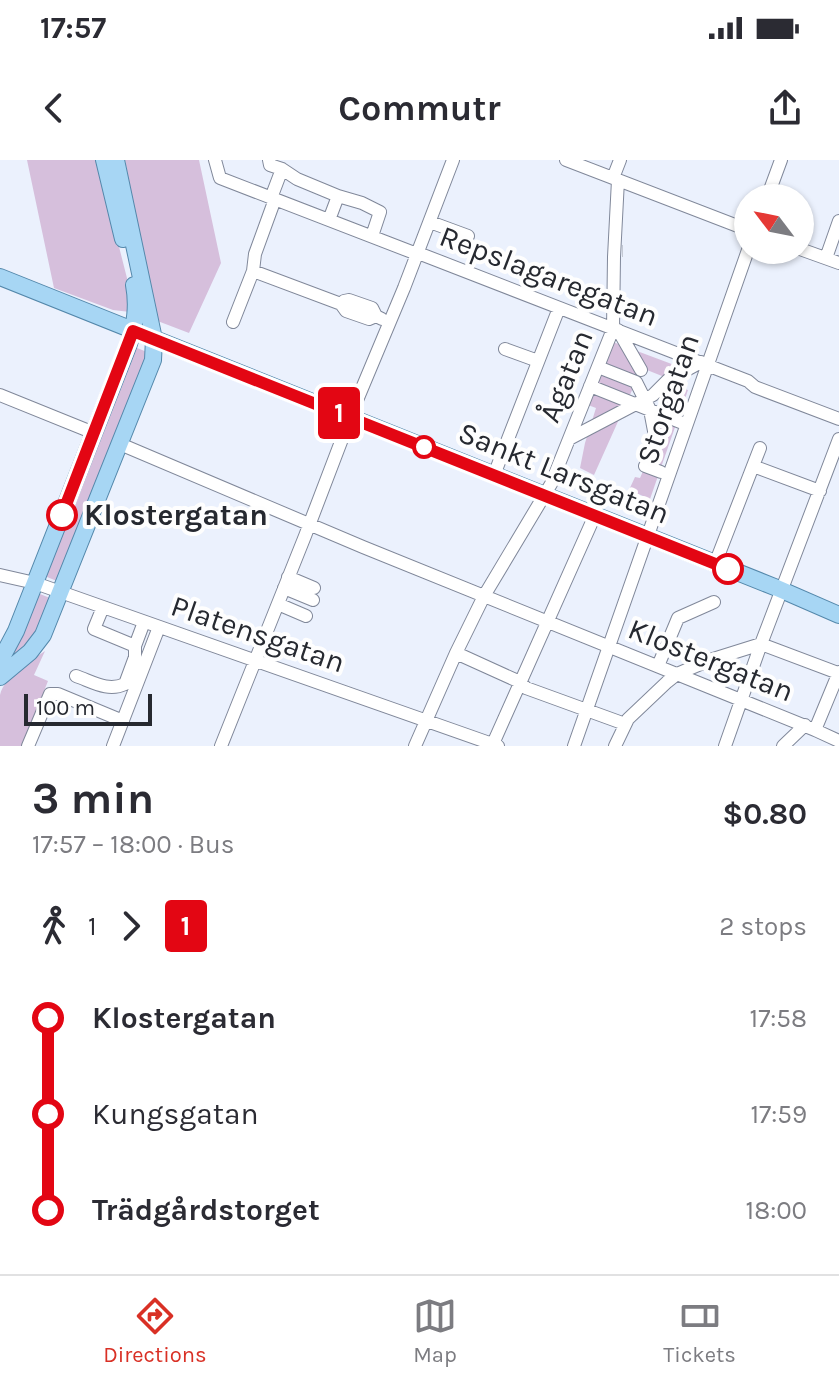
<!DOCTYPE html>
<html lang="en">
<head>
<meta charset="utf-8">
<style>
	body { margin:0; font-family:Karla,sans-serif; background:#f2f2f3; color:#2b2b33; height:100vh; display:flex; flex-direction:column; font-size:30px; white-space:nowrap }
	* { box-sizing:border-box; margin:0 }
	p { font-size:26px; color:#7c7c81 }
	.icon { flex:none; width:44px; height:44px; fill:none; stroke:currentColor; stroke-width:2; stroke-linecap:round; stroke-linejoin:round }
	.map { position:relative; height:586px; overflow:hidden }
	.panel { display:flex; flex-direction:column; background:#fff; flex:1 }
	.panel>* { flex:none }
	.badge { padding:0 16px; border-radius:6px; font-size:28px; line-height:52px }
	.needle { width:52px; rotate:302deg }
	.tools { position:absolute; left:734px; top:24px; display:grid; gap:16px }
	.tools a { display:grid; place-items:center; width:80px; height:80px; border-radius:50%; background:#fff; box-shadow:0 2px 6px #0004; font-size:40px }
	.scale { position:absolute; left:24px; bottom:20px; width:128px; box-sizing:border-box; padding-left:8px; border:4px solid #262930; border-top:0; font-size:22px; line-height:28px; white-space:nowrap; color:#262930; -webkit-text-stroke:6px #fefefe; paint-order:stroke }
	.map>.badge { position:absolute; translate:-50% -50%; box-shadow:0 0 0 4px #fff }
	.legs { display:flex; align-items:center; gap:12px; height:88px; padding:0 32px; font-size:26px }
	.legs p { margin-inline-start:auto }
	.summary { display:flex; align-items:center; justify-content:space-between; height:136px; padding:0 32px }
	h1 { font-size:44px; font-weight:700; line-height:60px }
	ul { padding:0 32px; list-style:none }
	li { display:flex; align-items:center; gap:28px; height:96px; font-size:30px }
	li i { display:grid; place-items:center; width:12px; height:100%; margin:0 10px; background:currentColor }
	li i::after { content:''; width:20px; height:20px; margin:-10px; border:6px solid; border-radius:50%; background:#fff }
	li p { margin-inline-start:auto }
	li:first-child i { background:linear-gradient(#0000 50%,currentColor 0) }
	li:last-child i { background:linear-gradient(currentColor 50%,#0000 0) }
	.status { display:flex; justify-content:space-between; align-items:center; height:56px; padding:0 40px; background:#fff; direction:ltr }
	.status svg { height:22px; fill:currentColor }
	header { display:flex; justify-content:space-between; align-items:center; height:104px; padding:0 32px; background:#fff; font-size:36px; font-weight:700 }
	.menu { display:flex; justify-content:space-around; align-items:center; height:112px; border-top:2px solid #e1e1e2; background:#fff; font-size:22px; color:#7c7c81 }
	.menu a { display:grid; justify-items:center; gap:4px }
	.menu .selected { color:#d93025 }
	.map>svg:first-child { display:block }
</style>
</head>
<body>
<div class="status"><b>17:57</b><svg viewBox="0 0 49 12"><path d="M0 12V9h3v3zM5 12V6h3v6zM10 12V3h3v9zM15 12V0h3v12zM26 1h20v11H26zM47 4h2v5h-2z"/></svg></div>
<header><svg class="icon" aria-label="back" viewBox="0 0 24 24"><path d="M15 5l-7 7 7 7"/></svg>Commutr<svg class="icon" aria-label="share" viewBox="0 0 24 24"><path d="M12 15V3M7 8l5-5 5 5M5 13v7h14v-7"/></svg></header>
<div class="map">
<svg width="839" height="586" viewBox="0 0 839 586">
	<rect width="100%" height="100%" fill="#ebf1fd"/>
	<path fill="#d6bfdc" d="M 27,0 L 97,0 L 130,130 L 130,152 L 113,150 L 54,128 Z
		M 125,0 L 199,0 L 221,103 L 189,173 L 155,160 Z
		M 613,182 L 677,206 L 667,218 L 642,208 L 594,315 L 580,308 L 585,283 L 596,248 L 588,245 Z
		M 132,186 L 152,194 L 62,423 L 42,415 Z
		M 671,224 L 688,230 L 650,339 L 629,330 L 635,317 L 640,318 L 650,295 L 644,292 L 661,254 L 658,251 Z
		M 35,432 L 55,440 L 40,475 L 0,508 Z
		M 45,491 L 34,515 L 48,521 L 22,586 L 0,586 C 0,573 0,546 0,535 C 5,515 30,502 45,491 Z"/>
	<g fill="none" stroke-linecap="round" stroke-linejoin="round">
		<path stroke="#c4c9d4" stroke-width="12" stroke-dasharray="12 6" stroke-linecap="butt" d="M 622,91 L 623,91"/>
		<g stroke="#80889a" stroke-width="14">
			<path id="minor" d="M 215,0 L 220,18 L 417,94
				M 269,0 L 270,5 L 282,9 L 297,19 L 338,36
				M 566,0 L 748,70
				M 613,18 L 620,0
				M 271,38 L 282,9
				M 767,38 L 781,0
				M 329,60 L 338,36 L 362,43 L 380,52 L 372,76
				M 430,62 L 468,76
				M 800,89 L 839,103
				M 418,93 L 748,221 L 755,227 L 839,259
				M 826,98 L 839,61
				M 253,111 L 341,144 L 346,151 L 369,159 L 376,156
				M 341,144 L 344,141 L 349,140 L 372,148 L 376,156 L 382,159
				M 233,162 L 253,111 L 255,94 L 275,39
				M 618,170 L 641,210
				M 505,189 L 538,201
				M 598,207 L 636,222 L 650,250 L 654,271
				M 590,226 L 685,264
				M 0,235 L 94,273
				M 569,279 L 653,235 L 668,220 L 701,202
				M 120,284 L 363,387 L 815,570 L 839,581
				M 645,306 L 661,312
				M 753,306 L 820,331
				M 494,315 L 559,148
				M 715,404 L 760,288
				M 0,415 L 35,423 L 498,586
				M 288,417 L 314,428
				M 284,428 L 313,440
				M 278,444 L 306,456
				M 103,447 L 94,469 L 135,486
				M 761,484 L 838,513
				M 456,493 L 520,522 L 526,528 L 625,564
				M 658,506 L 678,458 L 714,442
				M 76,516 C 93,522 108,532 125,524 L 135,497 L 135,486 L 144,462
				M 815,570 L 839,512
				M 28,586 L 50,534 L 58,534 L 123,561
				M 113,586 L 159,467
				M 221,586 L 305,376 L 355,245 L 404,128 L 453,0
				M 415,586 L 456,493 L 484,436 L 551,324 L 613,169 L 614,97 L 618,20
				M 492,586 L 595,355
				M 574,586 L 748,90
				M 615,586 L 628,559 L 667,522 L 677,514 L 710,500 L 761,484
				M 725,586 L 761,484 L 839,279
				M 783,586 L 805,565"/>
		</g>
		<g stroke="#5488ab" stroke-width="18">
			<path id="major" d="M 104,0 L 123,79
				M 0,117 L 777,428 L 839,455
				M 0,501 L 16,471 L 129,184 C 135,164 138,146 134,125
				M 0,517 L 30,492 L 43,475 L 153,200 L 154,179 L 116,0"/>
		</g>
		<use href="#minor" stroke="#fff" stroke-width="12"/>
		<use href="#major" stroke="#a7d6f4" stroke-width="16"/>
	</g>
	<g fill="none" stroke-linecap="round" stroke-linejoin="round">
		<g stroke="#fff" stroke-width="18">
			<path id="line-1" d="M 62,355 L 133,171 L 728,409"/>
		</g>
		<use href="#line-1" stroke="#e30613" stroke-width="12"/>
	</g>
	<g fill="#fff" stroke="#e30613" stroke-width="4">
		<circle cx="424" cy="287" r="10"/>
		<circle cx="62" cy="355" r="14"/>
		<circle cx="728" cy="409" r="14"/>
	</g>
	<g text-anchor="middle" stroke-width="8" stroke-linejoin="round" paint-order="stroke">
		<g font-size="30" fill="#262930" stroke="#fefefe">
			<text transform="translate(549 116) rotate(21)" y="10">Repslagaregatan</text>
			<text transform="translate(566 216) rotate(-68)" y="10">Ågatan</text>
			<text transform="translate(668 239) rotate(-71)" y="10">Storgatan</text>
			<text transform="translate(564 313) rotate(22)" y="10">Sankt Larsgatan</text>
			<text transform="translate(258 474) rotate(19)" y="10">Platensgatan</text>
			<text transform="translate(711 500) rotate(22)" y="10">Klostergatan</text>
		</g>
		<g font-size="30" font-weight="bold" fill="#262930" stroke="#fefefe" text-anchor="start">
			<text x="84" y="365">Klostergatan</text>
		</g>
	</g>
</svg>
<div class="tools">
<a><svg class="needle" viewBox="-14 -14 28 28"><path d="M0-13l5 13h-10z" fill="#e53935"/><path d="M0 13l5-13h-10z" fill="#7c7c81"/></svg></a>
</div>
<div class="scale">100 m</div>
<b class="badge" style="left:339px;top:253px;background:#e30613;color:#fff">1</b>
</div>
<section class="panel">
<div class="summary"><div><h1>3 min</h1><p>17:57 – 18:00 · Bus</p></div><b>$0.80</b></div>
<div class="legs"><svg class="icon" aria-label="walk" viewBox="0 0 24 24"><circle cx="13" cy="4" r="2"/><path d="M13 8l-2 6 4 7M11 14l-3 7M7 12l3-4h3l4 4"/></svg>1<svg class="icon" aria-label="forward" viewBox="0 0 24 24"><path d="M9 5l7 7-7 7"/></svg><b class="badge" style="background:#e30613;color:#fff">1</b><p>2 stops</p></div>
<ul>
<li><i style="color:#e30613"></i><b>Klostergatan</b><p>17:58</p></li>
<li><i style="color:#e30613"></i><span>Kungsgatan</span><p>17:59</p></li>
<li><i style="color:#e30613"></i><b>Trädgårdstorget</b><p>18:00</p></li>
</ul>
</section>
<nav class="menu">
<a class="selected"><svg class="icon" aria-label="directions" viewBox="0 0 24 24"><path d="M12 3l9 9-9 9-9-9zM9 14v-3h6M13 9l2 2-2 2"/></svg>Directions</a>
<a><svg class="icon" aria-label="map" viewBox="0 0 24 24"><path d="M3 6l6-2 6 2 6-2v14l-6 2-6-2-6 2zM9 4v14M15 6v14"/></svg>Map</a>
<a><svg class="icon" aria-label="tickets" viewBox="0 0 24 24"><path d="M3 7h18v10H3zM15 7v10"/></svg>Tickets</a>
</nav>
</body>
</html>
